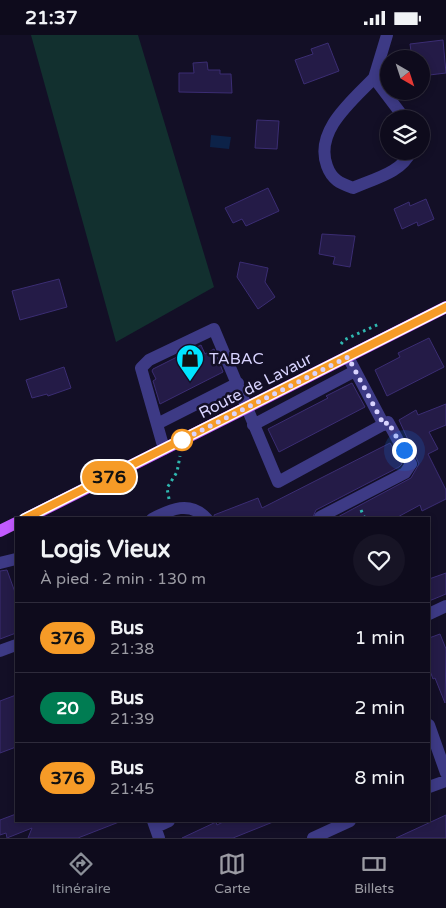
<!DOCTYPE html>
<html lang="fr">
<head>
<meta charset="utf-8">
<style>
	body { margin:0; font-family:"Varela Round",sans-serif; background:#171425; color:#f1f3f6; height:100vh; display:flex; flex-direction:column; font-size:19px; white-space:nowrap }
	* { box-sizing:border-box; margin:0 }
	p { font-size:16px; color:#9b9ba3 }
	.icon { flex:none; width:28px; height:28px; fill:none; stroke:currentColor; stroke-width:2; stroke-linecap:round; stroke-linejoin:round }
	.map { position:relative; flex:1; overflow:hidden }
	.sheet { position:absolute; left:15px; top:482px; width:415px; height:305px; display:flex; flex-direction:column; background:#0e0b1c; border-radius:0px; box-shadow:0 2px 8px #0003,0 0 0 1px #2e2b3b }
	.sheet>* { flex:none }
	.badge { padding:0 10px; border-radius:16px; font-size:18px; line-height:32px }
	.needle { width:32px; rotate:141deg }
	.buttons { position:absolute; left:380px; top:15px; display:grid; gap:10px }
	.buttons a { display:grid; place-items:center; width:50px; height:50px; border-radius:50%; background:#0e0b1c; box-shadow:0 2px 8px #0003,0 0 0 1px #2e2b3b; font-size:25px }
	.you { position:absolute; width:25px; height:25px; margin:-12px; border:4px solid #fff; border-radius:50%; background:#1a73e8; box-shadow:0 0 0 8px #1a73e833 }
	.map>.badge { position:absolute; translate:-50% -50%; box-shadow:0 0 0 2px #fff }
	.round { display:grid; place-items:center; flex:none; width:52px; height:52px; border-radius:26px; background:#171425 }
	.headline { display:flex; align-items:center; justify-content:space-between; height:85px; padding:0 25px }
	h1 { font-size:24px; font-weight:700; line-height:38px }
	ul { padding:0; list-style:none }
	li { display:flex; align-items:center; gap:15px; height:70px; padding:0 25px; border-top:1px solid #2e2b3b }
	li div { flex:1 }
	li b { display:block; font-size:19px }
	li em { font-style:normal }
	li .badge { min-width:55px; font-weight:700; text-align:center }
	.status { display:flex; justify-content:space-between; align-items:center; height:35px; padding:0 25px; background:#0e0b1c; direction:ltr }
	.status svg { height:14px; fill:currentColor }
	.tabs { display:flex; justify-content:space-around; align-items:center; height:70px; border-top:1px solid #2e2b3b; background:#0e0b1c; font-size:14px; color:#9b9ba3 }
	.tabs a { display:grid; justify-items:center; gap:2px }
	.tabs .selected { color:#8c9099 }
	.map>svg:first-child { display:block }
</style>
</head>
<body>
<div class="status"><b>21:37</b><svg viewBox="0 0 49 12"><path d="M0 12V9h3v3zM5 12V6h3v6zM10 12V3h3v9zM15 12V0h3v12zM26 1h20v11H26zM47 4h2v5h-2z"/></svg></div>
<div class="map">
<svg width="446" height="803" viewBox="0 0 446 803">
	<rect width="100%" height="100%" fill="#130f26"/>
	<path fill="#12302f" d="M 31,0 L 138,0 L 214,252 L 116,307 Z"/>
	<path fill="#0c2248" d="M 211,100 L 231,102 L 229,114 L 210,112 Z"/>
	<path fill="#241b47" stroke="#3b2d73" d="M 443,5 L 446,38 L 421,41 L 421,24 L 412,24 L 410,9 Z
		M 328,8 L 339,36 L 304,49 L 295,25 L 313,19 L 311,14 Z
		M 207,27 L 208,35 L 220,35 L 220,39 L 231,39 L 232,58 L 179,57 L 179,38 L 194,38 L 193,28 Z
		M 257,85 L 279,86 L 277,114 L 255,113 Z
		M 268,153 L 279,176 L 246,191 L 242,184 L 233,188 L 225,173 Z
		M 426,164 L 434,184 L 418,191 L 417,187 L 402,194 L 394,174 L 409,167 L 410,171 Z
		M 322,199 L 355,201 L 350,232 L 333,229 L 335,222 L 319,219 Z
		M 240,227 L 268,233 L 265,247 L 275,262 L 258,274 L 237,242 Z
		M 59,244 L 67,272 L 20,285 L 12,256 Z
		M 429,303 L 444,332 L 387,361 L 375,335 L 400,322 L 398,318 Z
		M 201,310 L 205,319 L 214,314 L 223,337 L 160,369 L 153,346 L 156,344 L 152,336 L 153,334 Z
		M 64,332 L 71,353 L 48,361 L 47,359 L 32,363 L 26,345 Z
		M 352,348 L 365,372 L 279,417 L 268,394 L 328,363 L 326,361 Z
		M 446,369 L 446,390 L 429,397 L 438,414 L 428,419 L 446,455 L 446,464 L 422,476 L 420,470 L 394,484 L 334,484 L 411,443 L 419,429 L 399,385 L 416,375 L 418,380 Z
		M 390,408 L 402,429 L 399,432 L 316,475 L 312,484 L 215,484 L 214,480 L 258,463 L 262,473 Z
		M 7,535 L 16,560 L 16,598 L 0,604 L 0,536 Z
		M 446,538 L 446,559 L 429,566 L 429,544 Z
		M 440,599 L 446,614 L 445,668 L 435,643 L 433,644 L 429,633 L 429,603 Z
		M 16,660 L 16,712 L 0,718 L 0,666 Z
		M 16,779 L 16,786 L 119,787 L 78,803 L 28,803 L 32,793 L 7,803 L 6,798 L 0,800 L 0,785 Z
		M 446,780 L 446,803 L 396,803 Z
		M 225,786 L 273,786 L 273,787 L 233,803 L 182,803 L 216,787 L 217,790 Z"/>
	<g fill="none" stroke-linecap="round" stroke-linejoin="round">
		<path stroke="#2fb8b0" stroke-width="3" stroke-dasharray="2.5 4" stroke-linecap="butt" d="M 341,309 L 344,305 L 379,289
			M 169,464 L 167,453 L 177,437 L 180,421
			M 361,475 L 365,484"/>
		<path stroke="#3d3a85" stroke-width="12" d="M 374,43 L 387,0
			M 405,84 L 374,43 C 352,66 314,96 327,131 C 332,145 340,148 353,153 C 373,144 402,138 411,116
			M 348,322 L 384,390
			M 157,389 L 238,348
			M 253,390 L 355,336
			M 164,414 L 141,333 L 149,325 L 214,294 L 278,447 L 388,387 L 411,429 L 405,438 L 320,482
			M 152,484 C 171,474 190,465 207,484
			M 0,528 L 16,524
			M 429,579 L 446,571
			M 0,616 L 16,610
			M 429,690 L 446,738
			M 429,752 L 446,746
			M 153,786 L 159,803
			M 156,792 L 169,786
			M 313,803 L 350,786"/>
		<path stroke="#c25bff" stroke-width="12" d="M 25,484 L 446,272
			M 0,496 L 16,488"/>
	</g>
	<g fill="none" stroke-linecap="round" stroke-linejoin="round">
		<g stroke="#fff" stroke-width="11">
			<path id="line" d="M 24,484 L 446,272"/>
		</g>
		<use href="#line" stroke="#f69b27" stroke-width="8"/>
		<path stroke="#d9d4ff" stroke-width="5" stroke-dasharray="0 9" d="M 182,405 L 180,406 L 348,322 L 384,390 L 388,387 L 404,415"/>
	</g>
	<defs>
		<g id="shop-pin" transform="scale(1.4375)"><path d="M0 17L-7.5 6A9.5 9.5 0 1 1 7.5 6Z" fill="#00e5ff" stroke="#130f26"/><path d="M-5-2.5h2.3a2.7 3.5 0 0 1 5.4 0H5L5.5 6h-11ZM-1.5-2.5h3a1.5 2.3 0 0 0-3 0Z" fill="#111"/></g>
	</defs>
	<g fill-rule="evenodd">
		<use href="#shop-pin" x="190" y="323"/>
	</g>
	<circle fill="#fff" stroke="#f69b27" stroke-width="2.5" cx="182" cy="405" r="10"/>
	<g text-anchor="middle" stroke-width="5" stroke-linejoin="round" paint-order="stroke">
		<g font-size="16" fill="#d9d4ff" stroke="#130f26" text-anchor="start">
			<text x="209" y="329">TABAC</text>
		</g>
		<g font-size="16" fill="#d9d4ff" stroke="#130f26">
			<text transform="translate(255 350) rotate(-27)" y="6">Route de Lavaur</text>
		</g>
	</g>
</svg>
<div class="buttons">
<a><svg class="needle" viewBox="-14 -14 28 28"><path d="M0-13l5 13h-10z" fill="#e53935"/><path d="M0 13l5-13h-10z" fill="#9b9ba3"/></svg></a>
<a><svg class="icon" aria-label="layers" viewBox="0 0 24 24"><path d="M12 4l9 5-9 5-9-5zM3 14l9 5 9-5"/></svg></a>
</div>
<div class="you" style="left:404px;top:415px"></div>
<b class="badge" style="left:109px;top:442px;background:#f69b27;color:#111">376</b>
<section class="sheet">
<div class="headline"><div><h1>Logis Vieux</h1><p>À pied · 2 min · 130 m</p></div><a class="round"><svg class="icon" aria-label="heart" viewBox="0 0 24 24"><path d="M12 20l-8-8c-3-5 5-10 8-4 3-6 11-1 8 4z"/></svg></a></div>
<ul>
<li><span class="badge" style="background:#f69b27;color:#111">376</span><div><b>Bus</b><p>21:38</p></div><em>1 min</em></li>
<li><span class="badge" style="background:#007c52;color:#fff">20</span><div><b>Bus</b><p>21:39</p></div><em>2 min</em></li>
<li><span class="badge" style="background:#f69b27;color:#111">376</span><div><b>Bus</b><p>21:45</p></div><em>8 min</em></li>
</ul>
</section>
</div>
<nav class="tabs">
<a class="selected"><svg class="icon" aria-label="directions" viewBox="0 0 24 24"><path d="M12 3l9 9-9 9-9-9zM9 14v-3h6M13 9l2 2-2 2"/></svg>Itinéraire</a>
<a><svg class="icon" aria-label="map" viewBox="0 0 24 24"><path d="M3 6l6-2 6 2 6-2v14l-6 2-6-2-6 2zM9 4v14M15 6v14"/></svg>Carte</a>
<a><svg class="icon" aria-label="tickets" viewBox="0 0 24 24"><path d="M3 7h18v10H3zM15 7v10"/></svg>Billets</a>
</nav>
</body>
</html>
